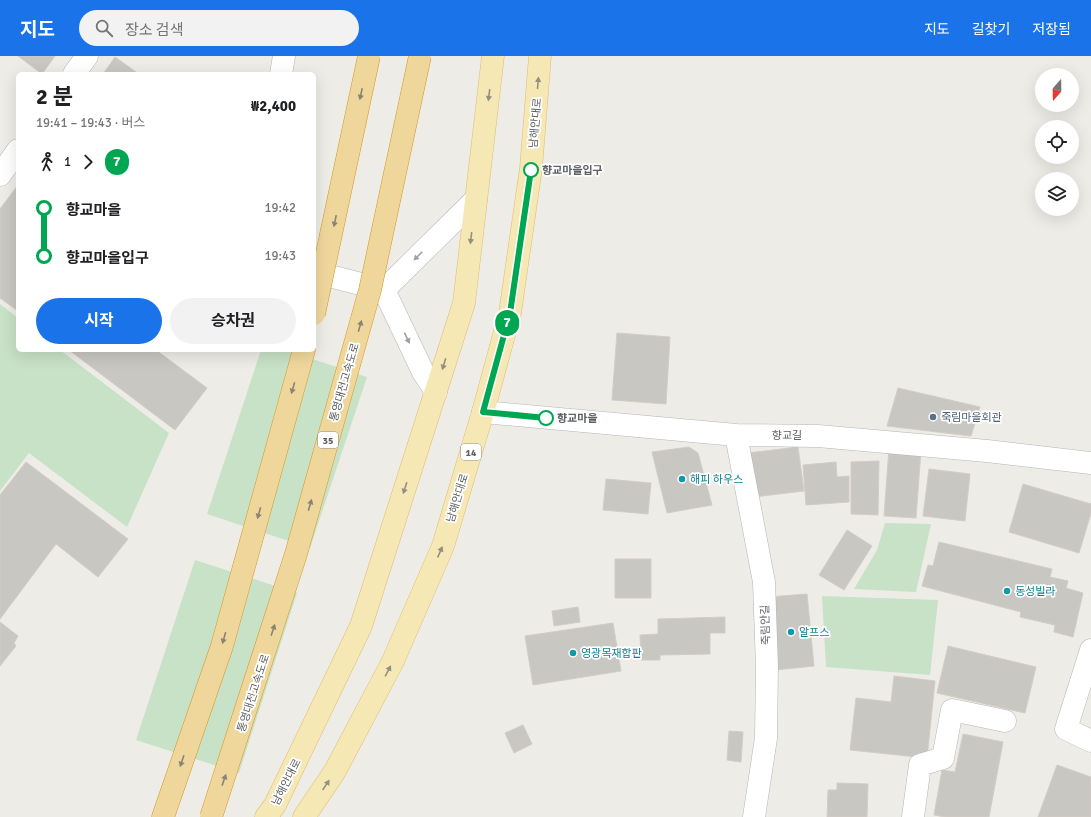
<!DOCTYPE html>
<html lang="ko">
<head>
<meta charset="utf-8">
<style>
	body { margin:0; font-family:Signika,"Noto Sans KR",sans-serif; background:#f2f2f2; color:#202124; height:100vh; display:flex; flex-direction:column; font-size:15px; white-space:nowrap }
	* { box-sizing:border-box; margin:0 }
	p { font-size:13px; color:#757577 }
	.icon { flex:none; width:22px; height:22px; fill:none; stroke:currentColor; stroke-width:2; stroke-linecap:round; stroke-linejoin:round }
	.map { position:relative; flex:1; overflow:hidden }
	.details { position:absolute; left:16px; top:16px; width:300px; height:280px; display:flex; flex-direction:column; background:#fff; border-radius:6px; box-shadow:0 4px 16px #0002 }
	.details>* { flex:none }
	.badge { padding:0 8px; border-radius:13px; font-size:14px; line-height:26px }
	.needle { width:26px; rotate:200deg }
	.fabs { position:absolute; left:1035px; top:12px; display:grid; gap:8px }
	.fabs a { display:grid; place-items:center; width:44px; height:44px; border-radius:50%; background:#fff; box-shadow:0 4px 16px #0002; font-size:20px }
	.map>.badge { position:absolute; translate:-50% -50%; box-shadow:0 0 0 2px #fff }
	.legs { display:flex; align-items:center; gap:6px; height:44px; padding:0 20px; font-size:13px }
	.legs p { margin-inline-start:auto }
	.headline { display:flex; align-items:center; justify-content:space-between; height:68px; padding:0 20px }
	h1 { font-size:22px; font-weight:700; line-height:30px }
	.primary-button { display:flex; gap:8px; margin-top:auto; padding:8px 20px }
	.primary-button a { flex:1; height:46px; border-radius:24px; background:#1a73e8; color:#fff; font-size:16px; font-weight:700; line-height:46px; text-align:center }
	.primary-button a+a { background:#f2f2f2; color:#202124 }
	ul { padding:0 20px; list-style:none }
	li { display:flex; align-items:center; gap:14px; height:48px; font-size:15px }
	li i { display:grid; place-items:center; width:6px; height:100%; margin:0 5px; background:currentColor }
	li i::after { content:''; width:10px; height:10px; margin:-5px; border:3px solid; border-radius:50%; background:#fff }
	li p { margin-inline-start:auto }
	li:first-child i { background:linear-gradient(#0000 50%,currentColor 0) }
	li:last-child i { background:linear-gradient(currentColor 50%,#0000 0) }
	header { display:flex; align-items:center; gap:24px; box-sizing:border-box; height:56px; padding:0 20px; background:#1a73e8; color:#fff }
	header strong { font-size:19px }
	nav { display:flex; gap:22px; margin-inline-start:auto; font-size:14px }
	.search { width:280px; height:36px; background:#f2f2f2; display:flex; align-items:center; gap:10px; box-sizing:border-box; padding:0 14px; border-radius:22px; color:#757577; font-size:15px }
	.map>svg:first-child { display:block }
</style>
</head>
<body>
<header>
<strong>지도</strong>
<div class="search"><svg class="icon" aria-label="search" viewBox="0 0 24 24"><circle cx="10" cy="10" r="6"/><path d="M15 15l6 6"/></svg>장소 검색</div>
<nav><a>지도</a><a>길찾기</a><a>저장됨</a></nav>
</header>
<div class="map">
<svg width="1091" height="761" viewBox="0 0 1091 761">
	<rect width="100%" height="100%" fill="#eeece6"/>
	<path fill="#c7e2c6" d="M 0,248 L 18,262 L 18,294 L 60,294 L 169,377 L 127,471 L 29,397 L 0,435 Z
		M 261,294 L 285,294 L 367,321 L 310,492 L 207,458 Z
		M 885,467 L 931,468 L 916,536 L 854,533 L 877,494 Z
		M 195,504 L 297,537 L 239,717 L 136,684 Z
		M 822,540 L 938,544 L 930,619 L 826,611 Z"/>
	<path fill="#c9c7c2" stroke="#d2cdc5" d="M 18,0 L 55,0 L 42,18 Z
		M 115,1 L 139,18 L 103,18 Z
		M 18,129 L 18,255 L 0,242 L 0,153 Z
		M 617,277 L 670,281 L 666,348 L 612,344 Z
		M 69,294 L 156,294 L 207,332 L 175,374 Z
		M 898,332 L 980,351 L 971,380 L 887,370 Z
		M 689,391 L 698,397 L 712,449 L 667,457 L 652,396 Z
		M 798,391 L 804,435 L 754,441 L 748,397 Z
		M 889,392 L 921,395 L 916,462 L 884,460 Z
		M 879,405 L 878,459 L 851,458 L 851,406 Z
		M 26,406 L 128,483 L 98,521 L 56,488 L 0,563 L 0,439 Z
		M 836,406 L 837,421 L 849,420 L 849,446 L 806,449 L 803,409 Z
		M 929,413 L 970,418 L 965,465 L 923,460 Z
		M 606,423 L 651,427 L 648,458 L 603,454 Z
		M 1023,428 L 1091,448 L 1091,457 L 1079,497 L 1009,476 Z
		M 847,474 L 872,490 L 844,534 L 819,519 Z
		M 939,486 L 1052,513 L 1050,521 L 1068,525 L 1066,532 L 1083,537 L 1073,581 L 1054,576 L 1055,569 L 1020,561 L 1021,556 L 922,530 L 928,509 L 933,510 Z
		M 615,503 L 651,503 L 651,542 L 615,542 Z
		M 807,538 L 814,610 L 775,614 L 768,541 Z
		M 578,551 L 580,566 L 554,570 L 552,555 Z
		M 725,561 L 725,577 L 710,577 L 710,598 L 660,599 L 660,604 L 641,604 L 640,579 L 658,578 L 658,563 Z
		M 0,566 L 18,580 L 14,587 L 16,590 L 0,610 Z
		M 613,567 L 621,615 L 533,629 L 525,580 Z
		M 948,590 L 1036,611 L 1025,657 L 937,637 Z
		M 894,620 L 935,625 L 927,702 L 850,694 L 856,642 L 891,646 Z
		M 523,669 L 532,688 L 514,697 L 505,677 Z
		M 729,675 L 743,676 L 741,706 L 727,704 Z
		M 963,678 L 1003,686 L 989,761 L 945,761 L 934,759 L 942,714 L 955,716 Z
		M 1057,709 L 1091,721 L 1091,761 L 1038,761 Z
		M 837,727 L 868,728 L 867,761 L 827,761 L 828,734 L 837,734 Z"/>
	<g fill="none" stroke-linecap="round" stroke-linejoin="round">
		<g stroke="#b3b6b9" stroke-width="23">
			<path id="street" d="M 74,18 L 87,0
				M 281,18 L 284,0
				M 0,119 L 18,94
				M 314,216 L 384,234
				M 384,234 L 476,143
				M 384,234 L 423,316 L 436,336
				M 483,356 L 736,379 L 818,380 L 987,395 L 1091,407
				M 736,379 L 764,526 L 767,611 L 766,682 L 754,761
				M 1091,594 L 1066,673 L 1091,685
				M 913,761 L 920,709 L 943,702 L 952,654 L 1005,665"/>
		</g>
		<g stroke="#dfbb6e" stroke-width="23">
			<path id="primary" d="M 266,761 L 275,749 L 361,570 L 464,247 L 493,0
				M 304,761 L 335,715 L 393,605 L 443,490 L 483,356 L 510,257 L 531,112 L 540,0"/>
		</g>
		<g stroke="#d6951e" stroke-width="23">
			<path id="highway" d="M 163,761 L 222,590 L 304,294"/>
		</g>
		<use href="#street" stroke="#fff" stroke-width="22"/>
		<use href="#primary" stroke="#f5e8b4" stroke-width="22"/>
		<use href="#highway" stroke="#efd79c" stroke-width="22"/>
		<g stroke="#d6951e" stroke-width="23" stroke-linecap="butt">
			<path id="highway-bridge" d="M 314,258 L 369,0
				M 211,761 L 296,498 L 370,234 L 420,0"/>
		</g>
		<use href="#highway-bridge" stroke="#efd79c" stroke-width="22"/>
	</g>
	<defs><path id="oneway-solid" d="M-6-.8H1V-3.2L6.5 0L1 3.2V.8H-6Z"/></defs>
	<g fill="#939080">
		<use href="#oneway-solid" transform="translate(538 27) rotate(-85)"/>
		<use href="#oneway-solid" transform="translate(489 39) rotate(97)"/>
		<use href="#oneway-solid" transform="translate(471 182) rotate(97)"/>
		<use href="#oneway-solid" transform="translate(444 308) rotate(107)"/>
		<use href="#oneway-solid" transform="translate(405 432) rotate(108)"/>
		<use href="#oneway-solid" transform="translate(440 496) rotate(-67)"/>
		<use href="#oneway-solid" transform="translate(388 615) rotate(-62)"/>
		<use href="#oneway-solid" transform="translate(326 729) rotate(-56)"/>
	</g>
	<g fill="#8a8475">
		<use href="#oneway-solid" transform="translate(361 38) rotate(102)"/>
		<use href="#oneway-solid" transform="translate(335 165) rotate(102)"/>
		<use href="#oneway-solid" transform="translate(360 270) rotate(-74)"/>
		<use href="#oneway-solid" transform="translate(293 332) rotate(106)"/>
		<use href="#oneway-solid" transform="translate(310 449) rotate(-74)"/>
		<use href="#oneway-solid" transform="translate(259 457) rotate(106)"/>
		<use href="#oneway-solid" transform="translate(273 574) rotate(-72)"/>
		<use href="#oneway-solid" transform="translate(224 582) rotate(106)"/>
		<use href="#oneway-solid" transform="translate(182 705) rotate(109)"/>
		<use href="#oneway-solid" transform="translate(224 724) rotate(-71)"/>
	</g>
	<g fill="#9ea0a2">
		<use href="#oneway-solid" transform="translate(418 200) rotate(135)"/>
		<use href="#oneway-solid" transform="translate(407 282) rotate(65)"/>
	</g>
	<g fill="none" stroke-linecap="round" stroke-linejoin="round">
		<g stroke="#fff" stroke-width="9">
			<path id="line-1" d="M 531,114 L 510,257 L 483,356 L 546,362"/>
		</g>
		<use href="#line-1" stroke="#00a651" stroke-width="6"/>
	</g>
	<g fill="#fff" stroke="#00a651" stroke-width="2">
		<circle cx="531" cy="114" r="7"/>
		<circle cx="546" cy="362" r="7"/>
	</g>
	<circle fill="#5c6f8a" stroke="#fff" stroke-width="1.5" cx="933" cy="361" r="4"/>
	<g fill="#0f9aa8" stroke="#fff" stroke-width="1.5">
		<circle cx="682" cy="423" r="4"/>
		<circle cx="1007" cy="535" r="4"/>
		<circle cx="791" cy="576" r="4"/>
		<circle cx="573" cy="597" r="4"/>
	</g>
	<g text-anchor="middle" stroke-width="3.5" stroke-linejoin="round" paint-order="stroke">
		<g fill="#fff" stroke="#8e9092" stroke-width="1">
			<rect x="318" y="376" width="20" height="16" rx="3"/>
			<rect x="461" y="388" width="20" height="16" rx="3"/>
		</g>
		<g font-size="10" font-weight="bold" fill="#5e6164">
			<text x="328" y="388">35</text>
			<text x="471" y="400">14</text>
		</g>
		<g font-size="11" fill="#5e6164" stroke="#fff">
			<text transform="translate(535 67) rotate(-85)" y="4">남해안대로</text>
			<text transform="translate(344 326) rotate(-74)" y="4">통영대전고속도로</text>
			<text x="787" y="383">향교길</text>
			<text transform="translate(457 442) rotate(-73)" y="4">남해안대로</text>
			<text transform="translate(765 569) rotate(-92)" y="4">죽림안길</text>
			<text transform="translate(253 637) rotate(-72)" y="4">통영대전고속도로</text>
			<text transform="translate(286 726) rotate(-63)" y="4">남해안대로</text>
		</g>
		<g font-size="11" font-weight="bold" fill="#5e6164" stroke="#fff" text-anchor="start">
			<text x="542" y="118">향교마을입구</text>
			<text x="557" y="366">향교마을</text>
		</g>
		<g font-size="11" fill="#4e5e75" stroke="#fff" text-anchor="start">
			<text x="941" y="365">죽림마을회관</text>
		</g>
		<g font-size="11" fill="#0d838f" stroke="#fff" text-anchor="start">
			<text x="690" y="427">해피 하우스</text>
			<text x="1015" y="539">동성빌라</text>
			<text x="799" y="580">알프스</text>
			<text x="581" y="601">영광목재합판</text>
		</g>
	</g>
</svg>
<div class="fabs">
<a><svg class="needle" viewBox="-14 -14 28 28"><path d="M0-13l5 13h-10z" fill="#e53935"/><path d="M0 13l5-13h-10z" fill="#757577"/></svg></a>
<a><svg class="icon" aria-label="locate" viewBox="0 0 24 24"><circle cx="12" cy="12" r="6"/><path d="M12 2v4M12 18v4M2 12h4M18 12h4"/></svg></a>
<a><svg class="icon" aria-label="layers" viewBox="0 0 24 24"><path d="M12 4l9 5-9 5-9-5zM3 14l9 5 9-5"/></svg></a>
</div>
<b class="badge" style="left:507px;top:267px;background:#00a651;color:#fff">7</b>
<section class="details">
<div class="headline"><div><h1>2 분</h1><p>19:41 – 19:43 · 버스</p></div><b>₩2,400</b></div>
<div class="legs"><svg class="icon" aria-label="walk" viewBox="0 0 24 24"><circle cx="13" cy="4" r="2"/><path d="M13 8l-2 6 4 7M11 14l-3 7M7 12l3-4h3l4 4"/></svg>1<svg class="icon" aria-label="forward" viewBox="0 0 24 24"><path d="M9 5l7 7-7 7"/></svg><b class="badge" style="background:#00a651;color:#fff">7</b></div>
<ul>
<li><i style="color:#00a651"></i><b>향교마을</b><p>19:42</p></li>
<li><i style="color:#00a651"></i><b>향교마을입구</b><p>19:43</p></li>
</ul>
<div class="primary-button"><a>시작</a><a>승차권</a></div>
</section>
</div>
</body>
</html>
